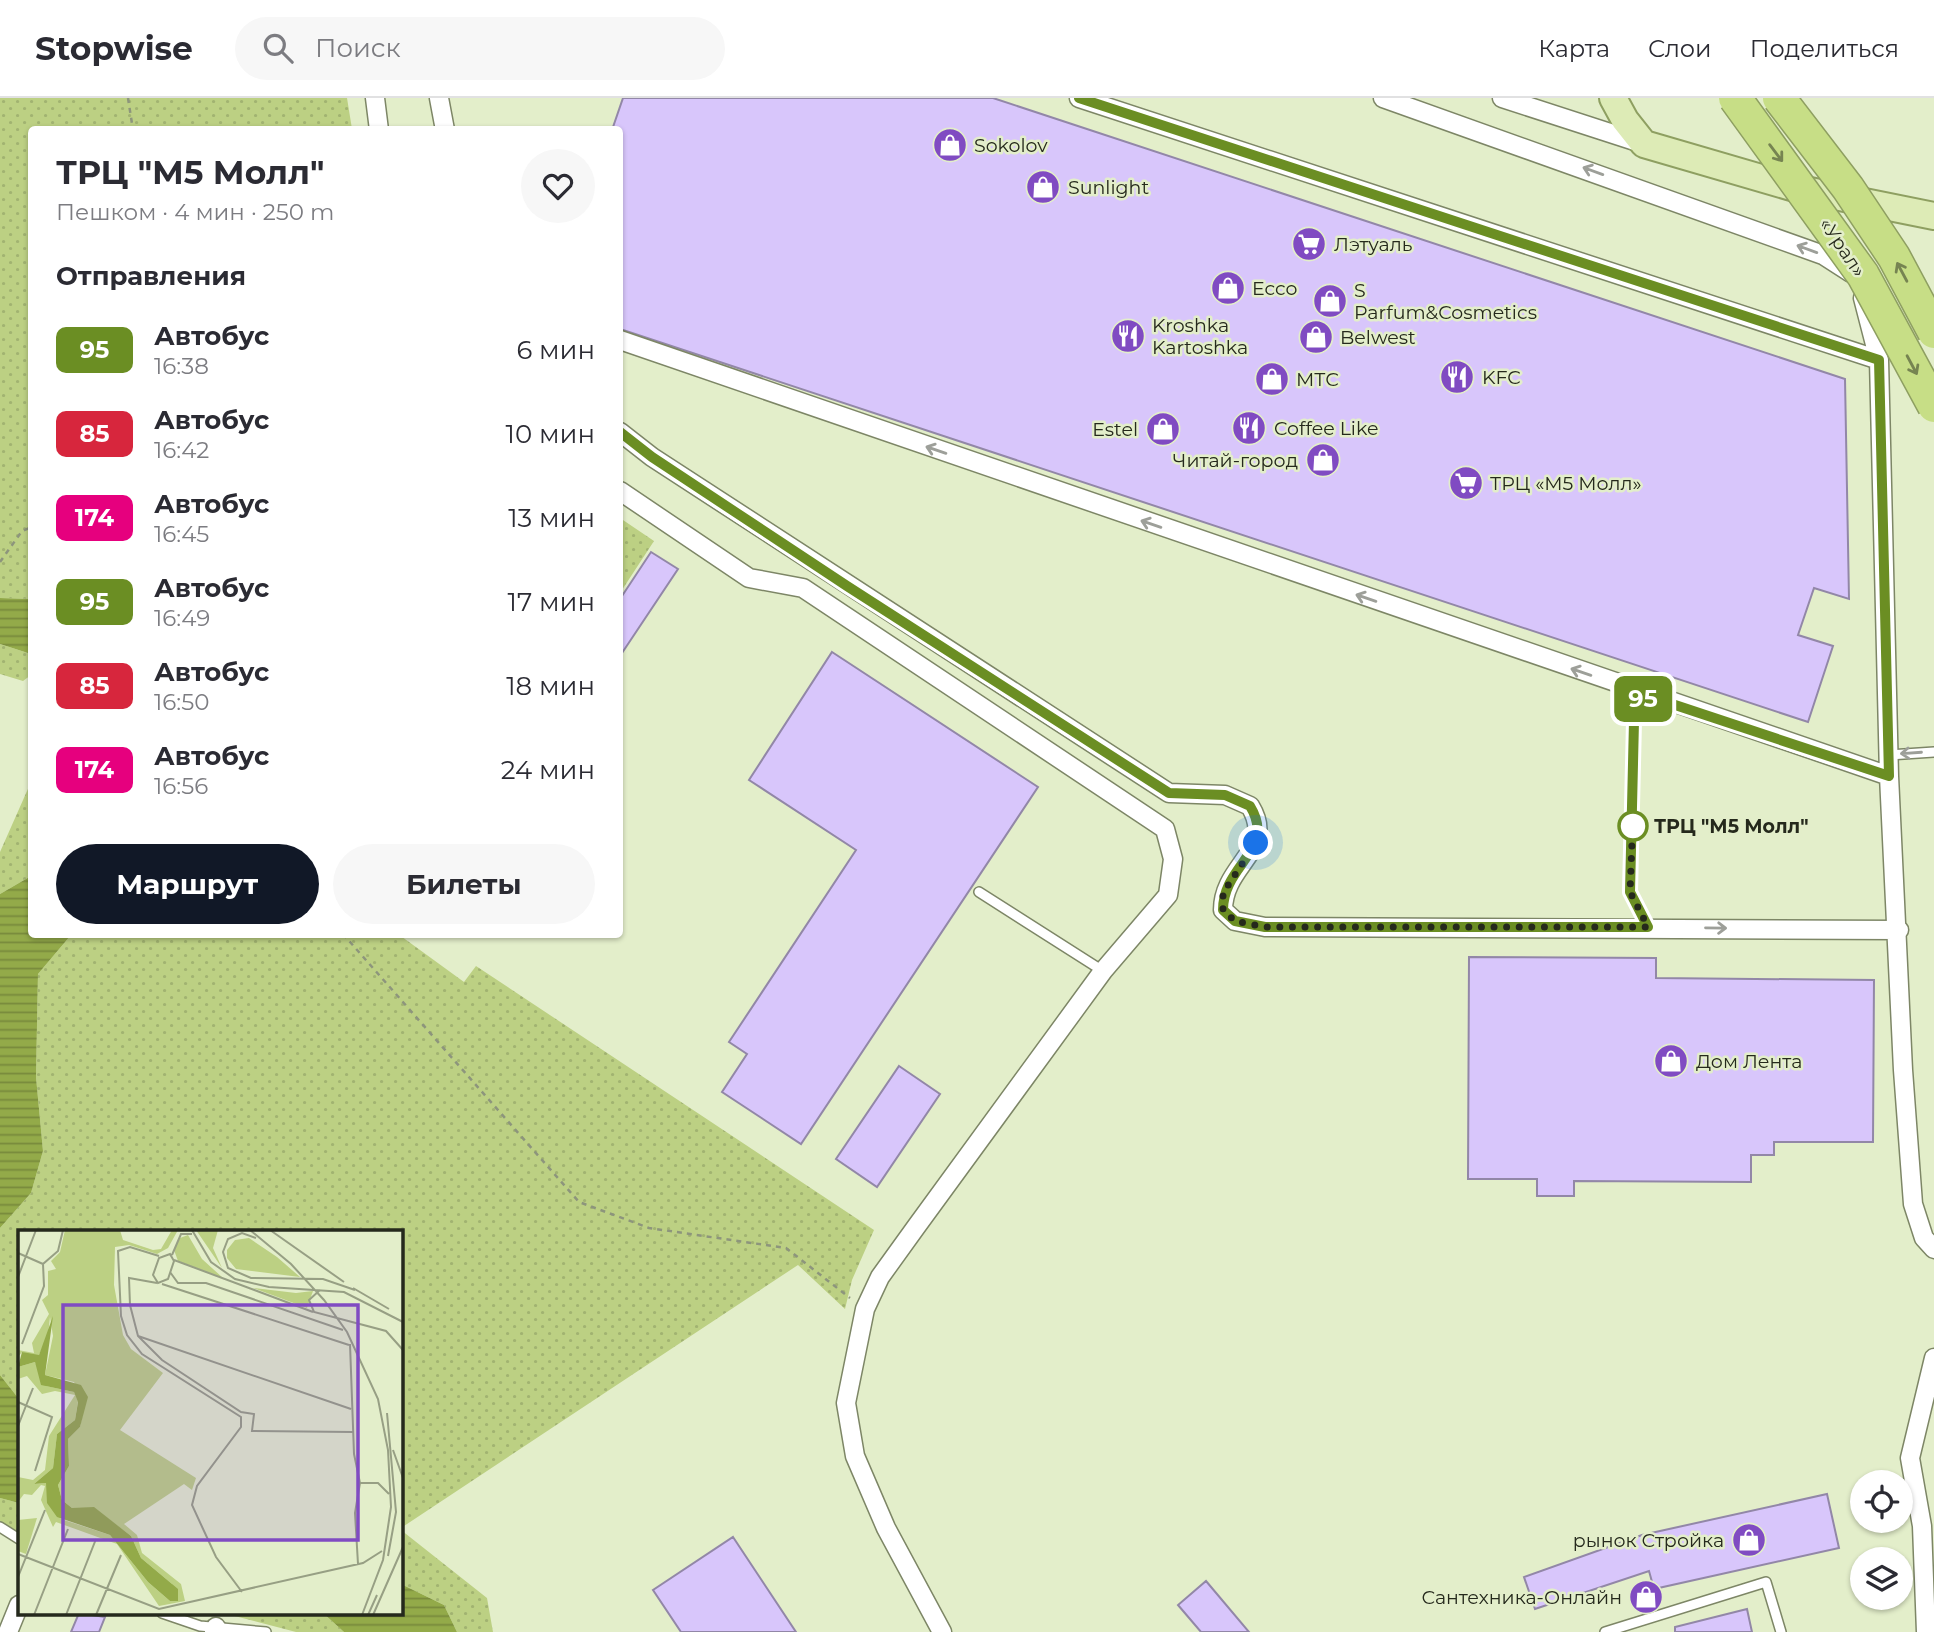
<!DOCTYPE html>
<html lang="ru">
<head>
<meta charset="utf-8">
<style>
	body { margin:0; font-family:Montserrat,sans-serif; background:#f7f7f7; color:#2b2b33; height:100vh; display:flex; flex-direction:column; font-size:26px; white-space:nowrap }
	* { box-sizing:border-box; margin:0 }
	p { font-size:23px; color:#7c7c81 }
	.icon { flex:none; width:38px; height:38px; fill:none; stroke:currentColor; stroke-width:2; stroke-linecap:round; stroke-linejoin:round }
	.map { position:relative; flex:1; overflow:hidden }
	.details { position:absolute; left:28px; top:28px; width:595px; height:812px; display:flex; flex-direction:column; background:#fff; border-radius:7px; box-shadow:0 2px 5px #0004 }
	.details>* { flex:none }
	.badge { padding:0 14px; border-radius:10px; font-size:24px; line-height:46px }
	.controls { position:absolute; left:1850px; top:1372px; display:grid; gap:14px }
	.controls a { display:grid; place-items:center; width:63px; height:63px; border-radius:50%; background:#fff; box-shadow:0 2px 5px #0004; font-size:35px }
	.you { position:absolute; width:35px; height:35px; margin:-18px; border:5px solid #fff; border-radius:50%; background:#1a73e8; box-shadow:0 0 0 10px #1a73e833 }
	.map>.badge { position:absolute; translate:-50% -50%; box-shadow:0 0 0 4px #fff }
	h2 { padding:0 28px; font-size:26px; line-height:63px }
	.round { display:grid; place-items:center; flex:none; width:74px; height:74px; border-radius:37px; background:#f7f7f7 }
	.head { display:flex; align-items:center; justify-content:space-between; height:119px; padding:0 28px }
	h1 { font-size:33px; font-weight:700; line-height:52px }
	.button { display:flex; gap:14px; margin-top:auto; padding:14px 28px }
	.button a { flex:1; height:80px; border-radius:42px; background:#111827; color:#fff; font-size:28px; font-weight:700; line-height:80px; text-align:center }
	.button a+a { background:#f7f7f7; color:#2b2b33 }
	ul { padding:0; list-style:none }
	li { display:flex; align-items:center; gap:21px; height:84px; padding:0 28px }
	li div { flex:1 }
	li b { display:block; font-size:26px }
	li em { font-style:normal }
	li .badge { min-width:77px; font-weight:700; text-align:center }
	header { display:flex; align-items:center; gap:42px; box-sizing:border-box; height:98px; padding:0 35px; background:#fff; border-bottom:2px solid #e1e1e2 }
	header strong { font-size:33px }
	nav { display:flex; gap:38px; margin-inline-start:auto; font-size:24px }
	.search { width:490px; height:63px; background:#f7f7f7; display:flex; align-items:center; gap:18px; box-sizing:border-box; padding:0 24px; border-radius:38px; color:#7c7c81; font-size:26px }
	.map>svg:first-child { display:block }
</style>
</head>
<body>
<header>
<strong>Stopwise</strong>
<div class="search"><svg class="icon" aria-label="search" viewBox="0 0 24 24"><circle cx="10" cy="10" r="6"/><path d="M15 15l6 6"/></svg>Поиск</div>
<nav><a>Карта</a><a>Слои</a><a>Поделиться</a></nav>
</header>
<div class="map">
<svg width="1934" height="1534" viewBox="0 0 1934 1534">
	<defs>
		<pattern id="grass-dots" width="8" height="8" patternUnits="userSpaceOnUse" patternTransform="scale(1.75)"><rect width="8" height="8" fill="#bcd083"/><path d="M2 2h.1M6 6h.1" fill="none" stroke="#a1b371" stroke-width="1.8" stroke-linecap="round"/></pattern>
		<pattern id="water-rules" width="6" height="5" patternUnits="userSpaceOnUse" patternTransform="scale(1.75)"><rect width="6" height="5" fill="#93aa49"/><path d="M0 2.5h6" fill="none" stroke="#788a3c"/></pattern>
	</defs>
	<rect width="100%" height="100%" fill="#e3eeca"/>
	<path fill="url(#grass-dots)" d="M 0,0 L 347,0 L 352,31 L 32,32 L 31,501 L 0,500 Z
		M 620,420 L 654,443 L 620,495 Z
		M 0,546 L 31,556 L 31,577 L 23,583 L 0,576 Z
		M 31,684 L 31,778 L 0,796 L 0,754 Z
		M 398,836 L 464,884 L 476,868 L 874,1132 L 852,1182 L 845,1211 L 798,1167 L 401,1430 L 401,1133 L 19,1133 L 19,1301 L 0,1277 L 0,1130 L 31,1095 L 43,1053 L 36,979 L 38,876 L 71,837 Z
		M 0,1400 L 19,1405 L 19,1438 L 0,1432 Z
		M 401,1432 L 487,1500 L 493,1534 L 457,1534 L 444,1507 L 401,1486 Z
		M 223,1515 L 323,1515 L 344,1534 L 296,1534 Z"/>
	<path fill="url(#water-rules)" d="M 0,500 L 31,501 L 31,556 L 0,546 Z
		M 31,778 L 32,836 L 71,837 L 38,876 L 36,979 L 43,1053 L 31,1095 L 0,1130 L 0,796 Z
		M 0,1277 L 19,1301 L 19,1405 L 0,1400 Z
		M 401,1486 L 444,1507 L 457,1534 L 344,1534 L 323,1515 L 401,1515 Z"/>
	<path fill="#d8c6fb" stroke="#9287a7" stroke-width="2" d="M 623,0 L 993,0 L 1845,281 L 1849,501 L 1814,490 L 1798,537 L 1833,548 L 1808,624 L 620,231 L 620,32 L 612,32 Z
		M 651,454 L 678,471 L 620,558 L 620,501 Z
		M 832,554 L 1038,689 L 801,1046 L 722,994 L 747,956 L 729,944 L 856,752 L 749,682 Z
		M 1469,859 L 1656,860 L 1656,880 L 1874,882 L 1873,1044 L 1774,1044 L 1774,1057 L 1751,1057 L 1751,1084 L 1574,1083 L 1574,1098 L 1537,1098 L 1537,1081 L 1468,1081 Z
		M 899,968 L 940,996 L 877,1089 L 836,1061 Z
		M 1827,1396 L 1839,1450 L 1654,1491 L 1649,1473 L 1535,1511 L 1524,1479 L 1642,1437 Z
		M 733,1439 L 796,1534 L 681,1534 L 653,1492 Z
		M 1206,1483 L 1249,1534 L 1201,1534 L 1178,1507 Z
		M 1747,1511 L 1752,1534 L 1675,1534 L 1675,1529 Z
		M 79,1515 L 105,1519 L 99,1534 L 71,1534 Z"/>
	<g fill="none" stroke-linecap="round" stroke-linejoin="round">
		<g stroke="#7d8666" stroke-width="12">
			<path id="lane" d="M 1645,597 L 1634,623 L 1630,794 L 1648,829
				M 1889,657 L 1934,654
				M 979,794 L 1103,873
				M 0,1429 L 19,1441
				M 162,1515 L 200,1528 L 266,1534
				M 1605,1534 L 1766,1484 L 1781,1534"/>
		</g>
		<g stroke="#7d8666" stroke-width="21">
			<path id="street" d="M 375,0 L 379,32
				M 439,0 L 445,32
				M 1079,0 L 1879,262
				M 1383,0 L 1823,157 L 1851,175
				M 1502,0 L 1644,46
				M 1863,200 L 1879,262 L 1889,678 L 1903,972 L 1913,1106 L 1924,1140 L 1934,1151
				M 620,242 L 1889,678
				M 620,334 L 652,359 L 1169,695 L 1225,697 L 1250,708 C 1277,752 1223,766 1223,812 L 1235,823 L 1265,829 L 1899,832
				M 620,393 L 749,480 L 803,490 L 1165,731 L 1173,761 L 1168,797 L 1103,873 L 916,1129 L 880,1179 L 865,1211 L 846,1305 L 855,1358 L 886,1430 L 942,1534
				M 8,1534 L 19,1507
				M 214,1534 L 216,1529
				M 1926,1534 L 1922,1428 L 1910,1360 L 1934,1260"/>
		</g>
		<g stroke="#8e9f61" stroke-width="30">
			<path id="primary" d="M 1613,0 L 1625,22 L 1644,46 L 1795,90 L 1934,118"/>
		</g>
		<path stroke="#8d957c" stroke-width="2.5" stroke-dasharray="5 5" stroke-linecap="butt" d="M 128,0 L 133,32
			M 0,464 L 22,433 L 32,429
			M 343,836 L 579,1104 L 649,1130 L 786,1150 L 850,1200"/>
		<use href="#lane" stroke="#fff" stroke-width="9"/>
		<use href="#street" stroke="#fff" stroke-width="18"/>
		<use href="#primary" stroke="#ddebb6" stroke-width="26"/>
		<g stroke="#8e9f61" stroke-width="35" stroke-linecap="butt">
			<path id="highway-bridge" d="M 1735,0 L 1863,177 L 1934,308
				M 1779,0 L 1848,90 L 1894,159 L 1934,234"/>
		</g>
		<use href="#highway-bridge" stroke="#c7de86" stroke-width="32"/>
	</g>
	<defs><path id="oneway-shaft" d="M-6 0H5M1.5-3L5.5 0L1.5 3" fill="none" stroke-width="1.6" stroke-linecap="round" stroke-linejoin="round" transform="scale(1.75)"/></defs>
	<g stroke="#768451">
		<use href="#oneway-shaft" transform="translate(1776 55) rotate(53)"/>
		<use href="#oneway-shaft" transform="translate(1902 174) rotate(-118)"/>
		<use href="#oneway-shaft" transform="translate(1912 267) rotate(62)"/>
	</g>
	<g stroke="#9d9f99">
		<use href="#oneway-shaft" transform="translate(1593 73) rotate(-160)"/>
		<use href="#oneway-shaft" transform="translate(1807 151) rotate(-160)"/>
		<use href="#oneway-shaft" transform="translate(936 352) rotate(-161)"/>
		<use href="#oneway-shaft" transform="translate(1151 426) rotate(-161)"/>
		<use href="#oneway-shaft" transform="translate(1366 500) rotate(-161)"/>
		<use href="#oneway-shaft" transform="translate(1581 574) rotate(-161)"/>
		<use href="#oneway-shaft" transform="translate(1911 655) rotate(176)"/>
		<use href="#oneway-shaft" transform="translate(1716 830) rotate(1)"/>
	</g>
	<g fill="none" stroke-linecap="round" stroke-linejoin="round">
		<g stroke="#fff" stroke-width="16">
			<path id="line" d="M 620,334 L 652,359 L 847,488 L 1169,695 L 1225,697 L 1250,708 C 1277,752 1223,766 1223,812 L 1235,823 L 1265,829 L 1648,829 L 1630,794 L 1634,623 L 1645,597 L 1889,678 L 1879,262 L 1079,0"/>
		</g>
		<use href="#line" stroke="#6b8e23" stroke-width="10"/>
		<path stroke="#25291c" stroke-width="7" stroke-dasharray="0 12.6" d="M 1256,745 L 1223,795 L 1223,812 L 1235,823 L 1265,829 L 1648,829 L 1630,794 L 1633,720 L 1633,728"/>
	</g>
	<defs>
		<g id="shop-disc" transform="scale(1.75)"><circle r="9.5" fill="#804bc2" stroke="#e3eeca"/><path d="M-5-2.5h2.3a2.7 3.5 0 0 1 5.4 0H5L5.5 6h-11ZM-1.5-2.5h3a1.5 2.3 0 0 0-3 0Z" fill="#fff"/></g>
		<g id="supermarket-disc" transform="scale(1.75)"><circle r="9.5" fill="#804bc2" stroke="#e3eeca"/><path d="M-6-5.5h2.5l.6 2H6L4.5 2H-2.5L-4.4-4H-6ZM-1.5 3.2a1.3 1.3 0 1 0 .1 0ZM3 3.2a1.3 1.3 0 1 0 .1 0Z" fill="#fff"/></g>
		<g id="restaurant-disc" transform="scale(1.75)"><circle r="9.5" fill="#804bc2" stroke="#e3eeca"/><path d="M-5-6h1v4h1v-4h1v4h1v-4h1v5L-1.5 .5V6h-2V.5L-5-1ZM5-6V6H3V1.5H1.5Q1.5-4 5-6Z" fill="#fff"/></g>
	</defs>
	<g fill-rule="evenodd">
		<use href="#shop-disc" x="950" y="47"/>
		<use href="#shop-disc" x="1043" y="89"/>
		<use href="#supermarket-disc" x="1309" y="146"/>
		<use href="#shop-disc" x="1228" y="190"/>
		<use href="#shop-disc" x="1330" y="203"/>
		<use href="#restaurant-disc" x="1128" y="238"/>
		<use href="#shop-disc" x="1316" y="239"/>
		<use href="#restaurant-disc" x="1457" y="279"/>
		<use href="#shop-disc" x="1272" y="281"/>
		<use href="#restaurant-disc" x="1249" y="330"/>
		<use href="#shop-disc" x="1163" y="331"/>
		<use href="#shop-disc" x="1323" y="362"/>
		<use href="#supermarket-disc" x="1466" y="385"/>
		<use href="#shop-disc" x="1671" y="963"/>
		<use href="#shop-disc" x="1749" y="1442"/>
		<use href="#shop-disc" x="1646" y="1499"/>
	</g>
	<circle fill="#fff" stroke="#6b8e23" stroke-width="3.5" cx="1633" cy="728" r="14"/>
	<g text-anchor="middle" stroke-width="5" stroke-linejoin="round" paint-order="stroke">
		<g font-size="19" fill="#25291c" stroke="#e3eeca" text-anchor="start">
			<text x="974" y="54">Sokolov</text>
			<text x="1068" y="96">Sunlight</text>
			<text x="1334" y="153">Лэтуаль</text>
			<text x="1252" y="197">Ecco</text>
			<text x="1354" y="199">S<tspan x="1354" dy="22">Parfum&amp;Cosmetics</tspan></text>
			<text x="1152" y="234">Kroshka<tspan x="1152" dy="22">Kartoshka</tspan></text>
			<text x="1340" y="246">Belwest</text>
			<text x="1482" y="286">KFC</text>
			<text x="1296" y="288">МТС</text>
			<text x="1274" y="337">Coffee Like</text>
			<text x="1138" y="338" text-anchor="end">Estel</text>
			<text x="1298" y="369" text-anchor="end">Читай-город</text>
			<text x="1490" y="392">ТРЦ «М5 Молл»</text>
			<text x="1696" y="970">Дом Лента</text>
			<text x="1724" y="1449" text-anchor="end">рынок Стройка</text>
			<text x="1622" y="1506" text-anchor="end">Сантехника-Онлайн</text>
		</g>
		<g font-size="19" fill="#25291c" stroke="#e3eeca">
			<text transform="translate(1843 149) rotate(56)" y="7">«Урал»</text>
		</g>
		<g font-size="19" font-weight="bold" fill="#25291c" stroke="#e3eeca" text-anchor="start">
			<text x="1654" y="735">ТРЦ "М5 Молл"</text>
		</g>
	</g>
	<g transform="translate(18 1132)">
		<rect width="385" height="385" fill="#e3eeca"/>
		<path d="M 47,0 L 102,0 L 105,10 L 135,20 L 143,19 L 154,0 L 160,0 L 150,18 L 139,24 L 111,15 L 97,17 L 96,55 L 105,105 L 113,119 L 145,143 L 102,200 L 178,248 L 174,260 L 166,254 L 106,294 L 119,305 L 124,323 L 163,354 L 167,371 L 141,376 L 99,314 L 38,292 L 35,297 L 23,270 L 27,256 L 23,255 L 14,265 L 6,264 L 0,272 L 0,247 L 15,250 L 27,240 L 31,206 L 57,165 L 37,161 L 24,164 L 9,146 L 0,149 L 0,137 L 17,132 L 28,156 L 56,162 L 60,171 L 57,190 L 39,204 L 35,238 L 16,254 L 28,253 L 43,289 L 92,305 L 130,352 L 152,371 L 160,371 L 154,354 L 123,328 L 113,306 L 76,278 L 54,278 L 44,270 L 40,255 L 51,236 L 50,209 L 62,197 L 67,173 L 56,152 L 27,145 L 35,106 L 32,87 L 30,105 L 21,125 L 14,126 L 4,122 L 0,127 L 0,120 L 16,123 L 14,113 L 31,84 L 24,70 L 30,65 L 30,41 L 38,39 L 33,31 L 42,22 ZM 178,0 L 200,0 L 195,18 L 204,38 ZM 170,5 L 184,29 L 205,48 L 160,31 L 156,20 L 162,8 ZM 231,8 L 259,27 L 282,47 L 218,39 L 209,28 L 209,20 L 217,10 ZM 235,58 L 278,63 L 295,61 L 289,78 Z" fill="#bcd083"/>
		<path d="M 19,288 L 8,324 L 0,321 L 0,290 Z" fill="#bcd083"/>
		<path d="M 35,86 L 27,145 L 63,155 L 70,167 L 62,197 L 50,209 L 51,236 L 40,255 L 44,270 L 54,278 L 76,277 L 113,306 L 123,328 L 160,359 L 160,371 L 152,371 L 130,352 L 92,305 L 39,287 L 29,273 L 28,253 L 16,254 L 35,238 L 39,204 L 57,190 L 60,172 L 56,162 L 23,155 L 17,132 L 0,137 L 4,122 L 21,125 Z" fill="#93aa49"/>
		<path fill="none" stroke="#979f84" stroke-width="2" d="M 174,0 L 193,32 L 217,49 L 251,57 L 326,62 L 385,92M 232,0 L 273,34 L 306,70 L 329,102 L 360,169 L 370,220 L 373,277 L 365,330 L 344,385M 252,0 L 326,52M 238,8 L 224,3 L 210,9 L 205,22 L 210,38 L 233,48 L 305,49 L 337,60M 0,23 L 25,34M 152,24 L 156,31 L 150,49 L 140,53 L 135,45 L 141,28 ZM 154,25 L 163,4 L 174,4M 141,26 L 112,17 L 100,21 L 103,86 L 109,105 L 124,124 L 223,187 L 223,197 L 179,256 L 174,275 L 198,327 L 224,362M 156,30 L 295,82M 152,42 L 160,53 L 188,53 L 325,100M 0,47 L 18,0M 139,53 L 111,48 L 112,75 L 120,106 L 144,130 L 223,182 L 236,184 L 234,201 L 335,202M 144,54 L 331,115M 335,58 L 371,79M 302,60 L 291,70 L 296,82 L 368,101 L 385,120M 120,106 L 333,179M 4,114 L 26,56 L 25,34 L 40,21 L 45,0M 332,114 L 336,224 L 342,253 L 337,283 L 340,334M 0,172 L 34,187 L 17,241M 369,183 L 378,282 L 370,326M 0,196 L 15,158M 375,220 L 385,248M 342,253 L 360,253 L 371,264M 0,324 L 141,379 L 345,333 L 364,321M 0,347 L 27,280M 16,385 L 50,299M 48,385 L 78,309M 78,385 L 103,325M 350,385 L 359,365M 355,385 L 385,317"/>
		<path fill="#804bc2" fill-opacity="0.15" stroke="#804bc2" stroke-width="3.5" d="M 45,75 L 340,75 L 340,310 L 45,310 Z"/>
		<rect width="385" height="385" fill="none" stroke="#25291c" stroke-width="3.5"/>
	</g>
</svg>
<div class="controls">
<a><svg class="icon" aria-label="locate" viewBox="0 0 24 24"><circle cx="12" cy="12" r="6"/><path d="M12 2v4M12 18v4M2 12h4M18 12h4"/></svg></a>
<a><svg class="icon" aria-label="layers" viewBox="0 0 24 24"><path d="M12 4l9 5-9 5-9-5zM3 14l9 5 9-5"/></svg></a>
</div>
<div class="you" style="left:1256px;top:745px"></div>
<b class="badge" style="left:1643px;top:601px;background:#6b8e23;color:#fff">95</b>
<section class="details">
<div class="head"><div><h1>ТРЦ &quot;М5 Молл&quot;</h1><p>Пешком · 4 мин · 250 m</p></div><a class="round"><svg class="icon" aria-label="heart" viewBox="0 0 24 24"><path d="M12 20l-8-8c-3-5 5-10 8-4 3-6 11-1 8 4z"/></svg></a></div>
<h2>Отправления</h2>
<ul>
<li><span class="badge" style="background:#6b8e23;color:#fff">95</span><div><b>Автобус</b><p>16:38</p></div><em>6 мин</em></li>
<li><span class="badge" style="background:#d7263d;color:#fff">85</span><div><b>Автобус</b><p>16:42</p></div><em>10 мин</em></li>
<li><span class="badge" style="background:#e6007e;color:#fff">174</span><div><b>Автобус</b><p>16:45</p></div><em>13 мин</em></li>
<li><span class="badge" style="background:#6b8e23;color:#fff">95</span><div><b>Автобус</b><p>16:49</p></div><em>17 мин</em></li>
<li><span class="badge" style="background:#d7263d;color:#fff">85</span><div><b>Автобус</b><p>16:50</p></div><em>18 мин</em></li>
<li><span class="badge" style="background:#e6007e;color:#fff">174</span><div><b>Автобус</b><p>16:56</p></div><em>24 мин</em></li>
</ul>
<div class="button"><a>Маршрут</a><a>Билеты</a></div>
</section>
</div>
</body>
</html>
